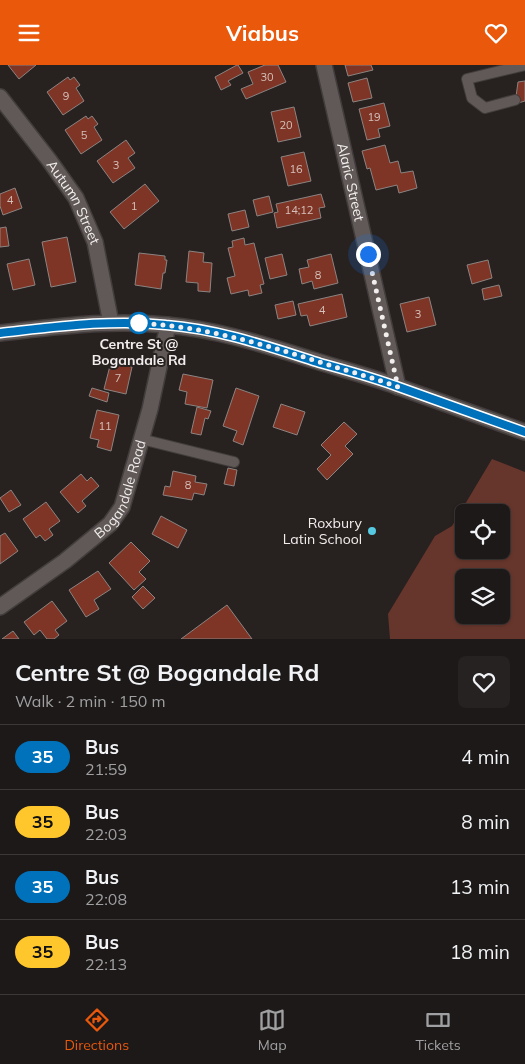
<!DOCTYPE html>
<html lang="en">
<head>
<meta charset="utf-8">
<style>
	body { margin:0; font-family:Mulish,sans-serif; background:#252221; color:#f1f3f6; height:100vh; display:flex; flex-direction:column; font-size:19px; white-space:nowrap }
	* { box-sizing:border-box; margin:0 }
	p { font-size:16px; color:#a0a0a2 }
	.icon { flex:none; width:28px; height:28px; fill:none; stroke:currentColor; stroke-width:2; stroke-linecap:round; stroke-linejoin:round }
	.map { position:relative; height:574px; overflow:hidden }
	.sheet { display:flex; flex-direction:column; background:#1d1918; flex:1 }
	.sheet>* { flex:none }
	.badge { padding:0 10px; border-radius:16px; font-size:18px; line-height:32px }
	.fabs { position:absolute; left:455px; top:439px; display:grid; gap:10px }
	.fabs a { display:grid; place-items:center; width:55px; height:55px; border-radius:8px; background:#1d1918; box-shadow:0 1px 4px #0004,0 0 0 1px #3b3837; font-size:25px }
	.you { position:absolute; width:25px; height:25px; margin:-12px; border:4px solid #fff; border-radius:50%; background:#1a73e8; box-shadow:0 0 0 8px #1a73e833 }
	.map>.badge { position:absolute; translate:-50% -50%; box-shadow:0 0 0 2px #fff }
	.round { display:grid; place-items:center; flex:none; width:52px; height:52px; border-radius:8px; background:#252221 }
	.overview { display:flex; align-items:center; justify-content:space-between; height:85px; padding:0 15px }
	h1 { font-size:24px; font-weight:700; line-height:38px }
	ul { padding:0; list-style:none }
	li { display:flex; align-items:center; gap:15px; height:65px; padding:0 15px; border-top:1px solid #3b3837 }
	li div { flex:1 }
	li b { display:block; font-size:19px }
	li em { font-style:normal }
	li .badge { min-width:55px; font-weight:700; text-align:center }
	header { display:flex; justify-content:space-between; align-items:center; height:65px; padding:0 15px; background:#ea580c; color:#fff; font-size:22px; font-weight:700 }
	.tab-bar { display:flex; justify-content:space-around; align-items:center; height:70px; border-top:1px solid #3b3837; background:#1d1918; font-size:14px; color:#a0a0a2 }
	.tab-bar a { display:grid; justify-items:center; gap:2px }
	.tab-bar .selected { color:#ea580c }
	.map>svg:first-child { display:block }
</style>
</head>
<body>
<header><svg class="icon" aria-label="menu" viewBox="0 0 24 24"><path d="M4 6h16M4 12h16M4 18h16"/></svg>Viabus<svg class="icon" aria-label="heart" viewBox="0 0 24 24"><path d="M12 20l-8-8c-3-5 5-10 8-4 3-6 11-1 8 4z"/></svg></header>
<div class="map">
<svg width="525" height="574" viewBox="0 0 525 574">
	<rect width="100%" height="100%" fill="#272120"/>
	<path fill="#66362c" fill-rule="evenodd" d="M 492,394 L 525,407 L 525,574 L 390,574 L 388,549 L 435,471 L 452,461 ZM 464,448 L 501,448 L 501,485 L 464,485 ZM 464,512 L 501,512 L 501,550 L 464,550 Z"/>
	<path fill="#7f3525" stroke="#8b8482" d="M 8,0 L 36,0 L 19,14 Z
		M 237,0 L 238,0 L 243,8 L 228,16 L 231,20 L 221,25 L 215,12 Z
		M 265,0 L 278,0 L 286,17 L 246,34 L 241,24 L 253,19 L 248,7 Z
		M 345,0 L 371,0 L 373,5 L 348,11 Z
		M 68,12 L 70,15 L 74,12 L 80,20 L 76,23 L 84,36 L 63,50 L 47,27 Z
		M 367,13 L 372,33 L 353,37 L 348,18 Z
		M 525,16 L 525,36 L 515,39 L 518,17 Z
		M 384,38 L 390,61 L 378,64 L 380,72 L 367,75 L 359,44 Z
		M 294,42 L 301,72 L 278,77 L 271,47 Z
		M 86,51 L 88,54 L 92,51 L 98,59 L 94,62 L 102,75 L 81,89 L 65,65 Z
		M 126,75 L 135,88 L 128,93 L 135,103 L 113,118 L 97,96 Z
		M 385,80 L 390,98 L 398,96 L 401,108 L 413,106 L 417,123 L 399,128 L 397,120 L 376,125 L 370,103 L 367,104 L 362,86 Z
		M 304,87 L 311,116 L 288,121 L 281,92 Z
		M 145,119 L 159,136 L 124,164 L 110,147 Z
		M 15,123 L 22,143 L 3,150 L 0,141 L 0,129 Z
		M 321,129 L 325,142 L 319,143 L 321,153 L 277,163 L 274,148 L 278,147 L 276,139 Z
		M 269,131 L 273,147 L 257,151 L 253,135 Z
		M 245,145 L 249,162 L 232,166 L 228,149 Z
		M 6,162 L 9,181 L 0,182 L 0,163 Z
		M 67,172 L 76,217 L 51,222 L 42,177 Z
		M 244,173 L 245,180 L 254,178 L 264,219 L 260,220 L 262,228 L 249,231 L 248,225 L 231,229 L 227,213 L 235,211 L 228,183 L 233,182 L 232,176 Z
		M 189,186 L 204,188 L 203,197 L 212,198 L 210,227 L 198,226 L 198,218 L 186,217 Z
		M 139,188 L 165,191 L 165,195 L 167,195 L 165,208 L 163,208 L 161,224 L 135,220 Z
		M 282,189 L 287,210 L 270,214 L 265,193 Z
		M 331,189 L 338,218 L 314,224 L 312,216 L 302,219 L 299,204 L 309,202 L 307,195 Z
		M 29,194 L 35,220 L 13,225 L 7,199 Z
		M 488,195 L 492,213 L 472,219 L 467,200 Z
		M 499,220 L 502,231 L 484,235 L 482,224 Z
		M 342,229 L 347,252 L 310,261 L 307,250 L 301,251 L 298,239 Z
		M 429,232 L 436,260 L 407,267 L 400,239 Z
		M 293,236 L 296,250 L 278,254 L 275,240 Z
		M 111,297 L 132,302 L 126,329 L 104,324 Z
		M 183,309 L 213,315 L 207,343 L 185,339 L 187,327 L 179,325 Z
		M 92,323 L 109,328 L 107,337 L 89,331 Z
		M 236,323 L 259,331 L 243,380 L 233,376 L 237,366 L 223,361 Z
		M 281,339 L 305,347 L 297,370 L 273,362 Z
		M 197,342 L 211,346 L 208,354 L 205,353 L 201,370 L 191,368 Z
		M 97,345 L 119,350 L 111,386 L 97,382 L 99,375 L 90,373 Z
		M 344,357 L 357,369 L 345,381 L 353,389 L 327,415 L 317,404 L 331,390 L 321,380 Z
		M 228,403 L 237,405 L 234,421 L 224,419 Z
		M 173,406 L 196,411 L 195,417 L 207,419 L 204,430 L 194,428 L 192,435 L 163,430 L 165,421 L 170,422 Z
		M 81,409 L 87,416 L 91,412 L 99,421 L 82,436 L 86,441 L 78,448 L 60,427 Z
		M 11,425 L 21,440 L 9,447 L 0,433 Z
		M 46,437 L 60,456 L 49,464 L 53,470 L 45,476 L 40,470 L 36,473 L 23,454 Z
		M 161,451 L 187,465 L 178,483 L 152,469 Z
		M 5,468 L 18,486 L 0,499 L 0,471 Z
		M 131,477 L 150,496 L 139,507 L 146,514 L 134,525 L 109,498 Z
		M 98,506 L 111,524 L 94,535 L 99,544 L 86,552 L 69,525 Z
		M 143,521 L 155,533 L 143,544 L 132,532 Z
		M 52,536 L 67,556 L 55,565 L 59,570 L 54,574 L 47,574 L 40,565 L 34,570 L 24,557 Z
		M 227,540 L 252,574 L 181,574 Z
		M 13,566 L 19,574 L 2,574 Z"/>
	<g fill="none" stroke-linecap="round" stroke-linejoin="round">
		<g stroke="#423d3c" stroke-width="12">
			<path id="lane" d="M 515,35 L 485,43 L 472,33 L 467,14 L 525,0
				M 141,374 L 234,397"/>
		</g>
		<g stroke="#423d3c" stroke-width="18">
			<g id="street">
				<path id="s1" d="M 324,0 L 398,322"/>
				<path id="s2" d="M 0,32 L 49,95 L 76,133 L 95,177 L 111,258"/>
				<path id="s3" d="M 0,542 L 65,496 L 110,459 L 122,442 L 150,344 L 168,260"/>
			</g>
		</g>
		<g stroke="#423d3c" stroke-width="18">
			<path id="secondary" d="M 0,268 C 55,262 111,254 166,260 C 216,264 265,280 313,295 C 341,304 369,311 396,321 C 439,336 482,352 525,367"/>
		</g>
		<use href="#lane" stroke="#605958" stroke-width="10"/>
		<use href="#street" stroke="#605958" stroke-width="15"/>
		<use href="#secondary" stroke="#605958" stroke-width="15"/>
	</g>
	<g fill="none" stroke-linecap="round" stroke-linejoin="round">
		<g stroke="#fff" stroke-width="11">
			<path id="line" d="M 0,268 C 55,262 111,254 166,260 C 219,264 270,282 320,298 C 346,305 371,312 396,321 C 439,336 482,352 525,367"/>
		</g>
		<use href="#line" stroke="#0072bc" stroke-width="8"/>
		<path stroke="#f2eeed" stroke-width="5" stroke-dasharray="0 9" d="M 139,258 L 133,258 C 200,260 263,279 326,299 C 350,307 375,313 398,322 L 368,189"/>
	</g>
	<circle fill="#fff" stroke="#0072bc" stroke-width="2.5" cx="139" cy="258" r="10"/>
	<circle fill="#56c9e1" stroke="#272120" stroke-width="2" cx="372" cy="466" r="5"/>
	<g text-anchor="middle" stroke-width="4" stroke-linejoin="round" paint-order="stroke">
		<g font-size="11" fill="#d5c0bb">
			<text x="267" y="16">30</text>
			<text x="66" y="35">9</text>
			<text x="374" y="56">19</text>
			<text x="286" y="64">20</text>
			<text x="84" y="74">5</text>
			<text x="116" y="104">3</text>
			<text x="296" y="108">16</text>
			<text x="10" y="139">4</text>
			<text x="134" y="145">1</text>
			<text x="299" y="149">14;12</text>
			<text x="318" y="214">8</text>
			<text x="322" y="249">4</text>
			<text x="418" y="253">3</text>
			<text x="118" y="317">7</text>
			<text x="105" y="365">11</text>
			<text x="188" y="424">8</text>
		</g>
		<g font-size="14" fill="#f2eeed" stroke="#272120">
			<text dy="5" stroke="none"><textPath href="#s1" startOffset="120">Alaric Street</textPath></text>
			<text dy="5" stroke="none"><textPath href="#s2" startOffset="129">Autumn Street</textPath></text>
			<text dy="5" stroke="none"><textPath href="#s3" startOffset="174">Bogandale Road</textPath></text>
		</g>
		<g font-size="14" font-weight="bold" fill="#f2eeed" stroke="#272120">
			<text x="139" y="284">Centre St @<tspan x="139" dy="16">Bogandale Rd</tspan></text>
		</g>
		<g font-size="14" fill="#f2eeed" stroke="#272120" text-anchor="end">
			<text x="362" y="463">Roxbury<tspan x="362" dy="16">Latin School</tspan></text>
		</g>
	</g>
</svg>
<div class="fabs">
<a><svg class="icon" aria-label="locate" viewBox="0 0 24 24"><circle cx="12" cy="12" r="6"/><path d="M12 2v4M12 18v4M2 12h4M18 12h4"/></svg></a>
<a><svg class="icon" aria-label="layers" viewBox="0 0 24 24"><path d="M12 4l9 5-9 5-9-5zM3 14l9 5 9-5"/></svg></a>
</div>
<div class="you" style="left:368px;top:189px"></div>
</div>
<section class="sheet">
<div class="overview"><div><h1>Centre St @ Bogandale Rd</h1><p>Walk · 2 min · 150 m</p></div><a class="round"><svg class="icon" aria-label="heart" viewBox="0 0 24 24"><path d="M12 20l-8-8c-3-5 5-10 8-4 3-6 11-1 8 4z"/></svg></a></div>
<ul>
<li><span class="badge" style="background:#0072bc;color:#fff">35</span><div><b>Bus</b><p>21:59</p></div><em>4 min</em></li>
<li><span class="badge" style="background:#ffc72c;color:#111">35</span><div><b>Bus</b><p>22:03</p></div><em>8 min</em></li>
<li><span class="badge" style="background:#0072bc;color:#fff">35</span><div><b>Bus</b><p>22:08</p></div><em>13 min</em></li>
<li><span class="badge" style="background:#ffc72c;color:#111">35</span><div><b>Bus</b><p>22:13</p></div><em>18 min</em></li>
</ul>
</section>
<nav class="tab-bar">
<a class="selected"><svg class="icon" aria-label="directions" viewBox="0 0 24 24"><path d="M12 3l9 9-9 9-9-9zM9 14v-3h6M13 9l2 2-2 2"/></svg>Directions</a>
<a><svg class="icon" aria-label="map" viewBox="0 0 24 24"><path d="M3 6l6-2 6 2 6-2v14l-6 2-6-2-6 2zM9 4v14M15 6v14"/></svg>Map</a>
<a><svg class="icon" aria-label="tickets" viewBox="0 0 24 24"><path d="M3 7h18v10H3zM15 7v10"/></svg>Tickets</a>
</nav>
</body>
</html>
